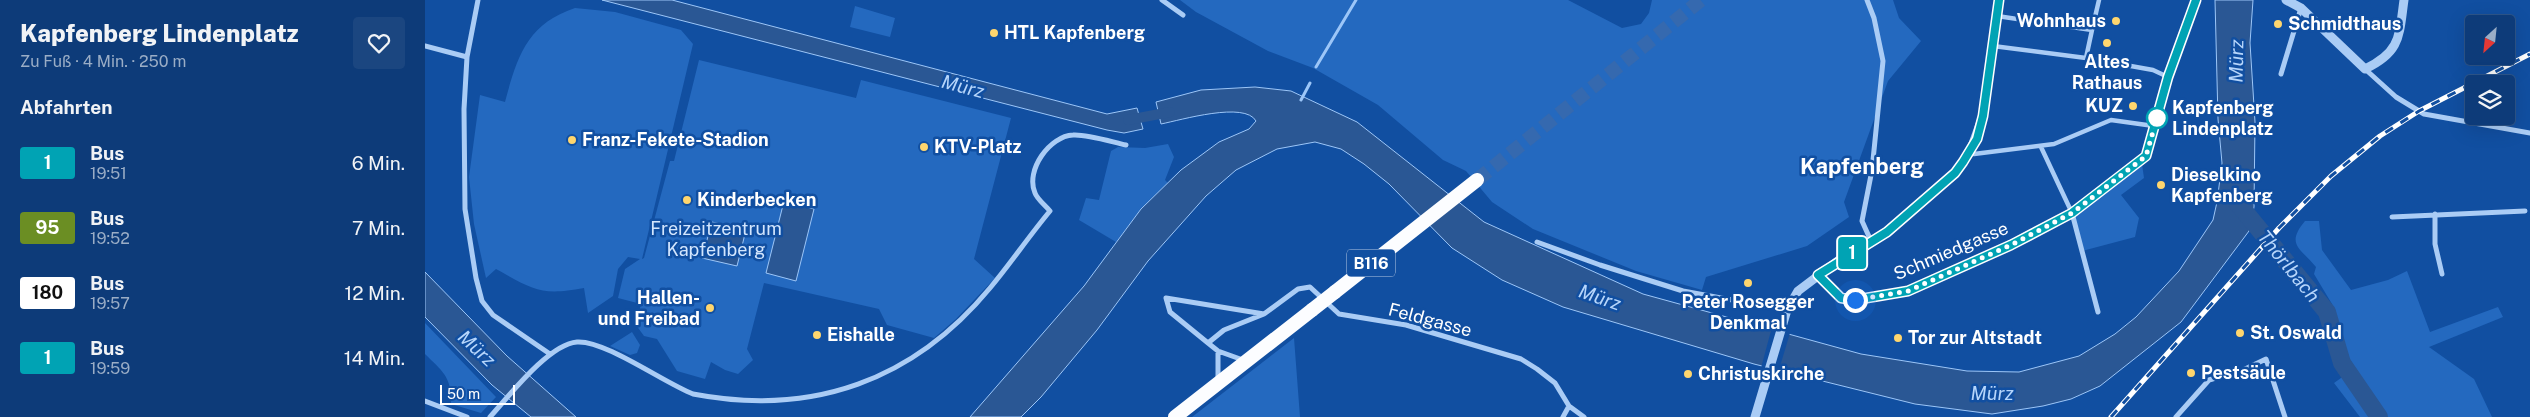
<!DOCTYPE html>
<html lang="de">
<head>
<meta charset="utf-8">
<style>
	body { margin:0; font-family:"Public Sans",sans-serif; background:#1b4680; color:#f1f3f6; height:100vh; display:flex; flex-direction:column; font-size:19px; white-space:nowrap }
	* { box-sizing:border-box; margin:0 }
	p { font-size:16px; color:#9aadc6 }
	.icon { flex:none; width:28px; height:28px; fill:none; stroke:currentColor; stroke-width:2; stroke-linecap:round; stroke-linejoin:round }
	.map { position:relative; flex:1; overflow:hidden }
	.sheet { display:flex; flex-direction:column; background:#0d3b79; width:425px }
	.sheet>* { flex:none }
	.badge { padding:0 10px; border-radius:4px; font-size:18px; line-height:32px }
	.needle { width:32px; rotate:207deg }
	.buttons { position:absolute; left:2040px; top:15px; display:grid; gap:10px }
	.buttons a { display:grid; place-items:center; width:50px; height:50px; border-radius:5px; background:#0d3b79; box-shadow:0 5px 20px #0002,0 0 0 1px #2d558a; font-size:25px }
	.scale { position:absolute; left:15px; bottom:12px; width:75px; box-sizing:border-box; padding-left:5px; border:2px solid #fff; border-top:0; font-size:14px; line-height:18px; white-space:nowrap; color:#fff; -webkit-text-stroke:4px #114fa1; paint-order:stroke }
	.you { position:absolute; width:25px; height:25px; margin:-12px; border:4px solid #fff; border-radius:50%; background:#1a73e8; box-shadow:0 0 0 8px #1a73e833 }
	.map>.badge { position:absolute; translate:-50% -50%; box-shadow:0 0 0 2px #fff }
	h2 { padding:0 20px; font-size:19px; line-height:45px }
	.round { display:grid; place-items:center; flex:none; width:52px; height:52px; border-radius:5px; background:#1b4680 }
	.overview { display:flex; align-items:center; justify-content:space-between; height:85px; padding:0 20px }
	h1 { font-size:24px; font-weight:800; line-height:38px }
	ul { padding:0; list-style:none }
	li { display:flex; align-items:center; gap:15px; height:65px; padding:0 20px }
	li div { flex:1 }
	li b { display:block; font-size:19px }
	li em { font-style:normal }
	li .badge { min-width:55px; font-weight:700; text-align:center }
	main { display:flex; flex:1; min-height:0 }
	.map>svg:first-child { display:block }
</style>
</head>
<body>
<main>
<section class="sheet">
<div class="overview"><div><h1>Kapfenberg Lindenplatz</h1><p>Zu Fuß · 4 Min. · 250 m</p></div><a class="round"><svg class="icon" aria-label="heart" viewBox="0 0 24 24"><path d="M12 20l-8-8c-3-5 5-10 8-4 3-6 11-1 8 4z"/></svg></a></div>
<h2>Abfahrten</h2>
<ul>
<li><span class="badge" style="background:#00a3b4;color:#fff">1</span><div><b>Bus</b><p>19:51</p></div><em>6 Min.</em></li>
<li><span class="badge" style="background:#6b8e23;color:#fff">95</span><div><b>Bus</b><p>19:52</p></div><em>7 Min.</em></li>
<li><span class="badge" style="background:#fff;color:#111">180</span><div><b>Bus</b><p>19:57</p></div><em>12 Min.</em></li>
<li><span class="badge" style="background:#00a3b4;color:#fff">1</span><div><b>Bus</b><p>19:59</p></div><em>14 Min.</em></li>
</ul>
</section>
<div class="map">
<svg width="2105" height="417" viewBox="0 0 2105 417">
	<rect width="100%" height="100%" fill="#114fa1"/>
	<path fill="#2469bf" d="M 755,0 L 1143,0 L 1197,28 L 1216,24 L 1224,13 L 1227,0 L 1468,0 L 1474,18 L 1496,41 L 1463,81 L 1419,202 L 1424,217 L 1382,246 L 1281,277 L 1277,290 L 1211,271 L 1108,229 L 1067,202 L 1041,171 L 1018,160 L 953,105 L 888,68 L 843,51 L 771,12 Z
		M 430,6 L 470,18 L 465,37 L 425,27 Z
		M 150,8 L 190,12 L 256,30 L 268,44 L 217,259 L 219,258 L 245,161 L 249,161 L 274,60 L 431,98 L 436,80 L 586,118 L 549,259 L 570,278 L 531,319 L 509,338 L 462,325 L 454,309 L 339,283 L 322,349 L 328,360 L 313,374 L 300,370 L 286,362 L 280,379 L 252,371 L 232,339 L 219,336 L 211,325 L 216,304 L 193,298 L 200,269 L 215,259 L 203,257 L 193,269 L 188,296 L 163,313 L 159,288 C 116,296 109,290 71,269 L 61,278 L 49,224 L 44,177 L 55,95 L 80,102 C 92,57 102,24 150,8 Z
		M 743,144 L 749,157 L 740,180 L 743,183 L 716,209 L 691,242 L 654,220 L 661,198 L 674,200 L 686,151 L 693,147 L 720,148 Z
		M 1717,164 L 1719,178 L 1696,195 L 1714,218 L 1710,237 L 1657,251 L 1647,219 Z
		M 1880,221 L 1894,221 L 1897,250 L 1926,290 L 1963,280 L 1982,271 L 2005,332 L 2073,307 L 2078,317 L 2004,347 L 2049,379 L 2067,417 L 1935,417 L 1909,383 L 1930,368 L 1920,351 L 1907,304 L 1889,274 L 1891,267 C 1874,247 1861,244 1880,221 Z
		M 0,323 L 71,397 L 56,413 L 26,404 C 27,377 18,372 0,354 Z
		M 207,332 L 215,345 L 212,353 L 205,355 L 185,346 Z
		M 869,338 L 875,417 L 767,417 Z"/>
	<path fill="#2a5794" stroke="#9cc6f8" d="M 177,0 L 247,0 L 682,114 L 712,108 L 718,129 L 699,133 L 682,130 Z
		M 1790,0 L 1828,0 L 1825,43 L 1830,122 L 1829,207 L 1824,231 L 1756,322 L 1675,386 L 1646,399 L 1618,406 L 1567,414 L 1490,404 L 1329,364 L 1138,307 L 1077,280 L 1027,248 L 964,184 L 939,164 L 916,149 L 890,142 L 852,149 L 811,170 L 781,196 L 723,261 L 672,330 L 616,397 L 596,417 L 545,417 L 659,286 L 716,209 L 756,170 L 794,142 L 824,129 L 831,121 C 820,101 756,120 736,124 L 731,102 L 776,90 L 830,87 L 866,91 L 932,122 L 1059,222 L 1218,294 L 1436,354 L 1542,371 L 1594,372 L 1654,356 L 1690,334 L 1711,317 L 1754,271 L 1788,220 L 1792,202 L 1797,163 L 1793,119 Z
		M 359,201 L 389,209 L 371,281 L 341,273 Z
		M 287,222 L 321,230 L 312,266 L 277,258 Z
		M 0,272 L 82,356 L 151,417 L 106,417 L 67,385 L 0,317 Z"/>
	<path fill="#114fa1" d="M 1347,327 L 1365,333 L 1353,373 L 1336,368 Z"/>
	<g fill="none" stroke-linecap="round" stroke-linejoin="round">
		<path stroke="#9cc6f8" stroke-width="3" d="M 891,67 L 931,0
			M 876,100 L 885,83"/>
		<path stroke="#2a5794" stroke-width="10" d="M 703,120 L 745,112"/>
		<path stroke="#2a5794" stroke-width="18" d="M 1811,201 L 1902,312 L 1917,363 L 1954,417"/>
		<path stroke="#3569af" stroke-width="14" stroke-dasharray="14 7" stroke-linecap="butt" d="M 1052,180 L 1276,0"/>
		<path stroke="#aaccf5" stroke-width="4.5" d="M 1572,16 L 1667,30 L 1674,0
			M 1568,46 L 1661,58 L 1728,70 L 1743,77
			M 1661,58 L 1667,30
			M 1616,147 L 1647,213
			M 1545,152 L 1549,154 L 1629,144 L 1686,120 L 1729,126"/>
		<path stroke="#aaccf5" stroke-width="5" d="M 53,0 L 42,57 L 39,109 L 40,209 L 51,278 L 57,301 L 68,315 L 125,354
			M 737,0 L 758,15
			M 1442,0 L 1449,18 L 1458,61 L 1447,170 L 1437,221 L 1446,241
			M 0,46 L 42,57
			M 1940,69 L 1971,97 L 1999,114 L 2105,133
			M 1856,74 L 1876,8
			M 1647,213 L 1673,312
			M 2010,214 L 2010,244 L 2017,274
			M 1967,217 L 2100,211
			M 1112,242 L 1175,265 L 1258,291 L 1362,310
			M 783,343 L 799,330 L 839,314
			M 793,351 L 793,381
			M 818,360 L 793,351 L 783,343 L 745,312 L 741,298 L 839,314 L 873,289 L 885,287 L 914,314 L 981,325 L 1096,359 L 1112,369 L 1130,383 L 1144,406 L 1159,417
			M 0,401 L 42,417
			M 65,417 C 84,396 124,344 152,342 C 180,340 239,383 268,394 C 388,417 489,380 565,288 C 586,263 604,236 625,211 C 620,205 612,199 610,193 C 600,170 625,136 648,135 C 662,134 687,142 701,145
			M 1138,417 L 1144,406
			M 1751,417 L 1784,380 L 1818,370 L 1841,359 L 1860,417"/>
		<path stroke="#aaccf5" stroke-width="9" d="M 1861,0 L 1876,8 L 1940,69 C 1976,52 1974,36 1979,0
			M 1393,275 L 1416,298 L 1430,300 L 1483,291 L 1585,245 L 1647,213 L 1721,156 L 1743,77 L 1771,0
			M 1330,417 L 1362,310 L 1373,291 L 1414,260 L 1462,232 L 1530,173 L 1545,152 L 1558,116 L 1574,0"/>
		<path stroke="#fcfdff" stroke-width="14" d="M 910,292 L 1052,180
			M 750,417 L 887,310"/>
		<g stroke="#fff" stroke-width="5">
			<path id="rail" d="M 1686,417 L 1854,228 L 1906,176 L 1955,136 L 1994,111 L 2105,54"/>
		</g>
		<use href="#rail" stroke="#114fa1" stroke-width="3" stroke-dasharray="9" stroke-linecap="butt"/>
		<path stroke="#fcfdff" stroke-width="14" d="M 887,310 L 910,292"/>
	</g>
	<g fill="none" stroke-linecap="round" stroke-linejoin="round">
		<g stroke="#fff" stroke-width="11">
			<path id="line" d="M 1574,0 L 1558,116 L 1552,139 L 1538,162 L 1530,173 L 1462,232 L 1393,275 L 1416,298 L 1430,300 L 1483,291 L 1586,245 L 1647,213 L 1721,156 L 1743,77 L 1771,0"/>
		</g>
		<use href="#line" stroke="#00a3b4" stroke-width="8"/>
		<path stroke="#fff" stroke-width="5" stroke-dasharray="0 9" d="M 1430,300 L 1483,291 L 1586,245 L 1647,213 L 1721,156 L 1732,118"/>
	</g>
	<g fill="#ffd66e" stroke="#114fa1" stroke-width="2">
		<circle cx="1691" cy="21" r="5"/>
		<circle cx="1853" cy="24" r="5"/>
		<circle cx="569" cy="33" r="5"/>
		<circle cx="1682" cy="43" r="5"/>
		<circle cx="1708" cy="106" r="5"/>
		<circle cx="147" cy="140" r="5"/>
		<circle cx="499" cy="147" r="5"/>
		<circle cx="1736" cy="185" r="5"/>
		<circle cx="262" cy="200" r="5"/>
		<circle cx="1323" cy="283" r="5"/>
		<circle cx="285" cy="308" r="5"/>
		<circle cx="1815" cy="333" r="5"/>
		<circle cx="392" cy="335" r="5"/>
		<circle cx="1473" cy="338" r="5"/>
		<circle cx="1766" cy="373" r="5"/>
		<circle cx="1263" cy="374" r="5"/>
	</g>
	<circle fill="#fff" stroke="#00a3b4" stroke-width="2.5" cx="1732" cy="118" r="10"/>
	<g text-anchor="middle" stroke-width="5" stroke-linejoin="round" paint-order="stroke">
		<rect fill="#114fa1" stroke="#b8cae3" stroke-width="1" x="922" y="249.5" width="48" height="27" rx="4"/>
		<g font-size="16" font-weight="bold" fill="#fff">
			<text x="946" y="269">B116</text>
		</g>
		<g font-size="18" font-weight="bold" fill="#fff" stroke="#114fa1" text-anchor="start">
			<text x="1681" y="27" text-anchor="end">Wohnhaus</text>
			<text x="1863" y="30">Schmidthaus</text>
			<text x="579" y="39">HTL Kapfenberg</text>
			<text x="1682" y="68" text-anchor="middle">Altes<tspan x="1682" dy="21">Rathaus</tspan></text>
			<text x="1698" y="112" text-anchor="end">KUZ</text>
			<text x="157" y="146">Franz-Fekete-Stadion</text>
			<text x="509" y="153">KTV-Platz</text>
			<text x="1746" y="181">Dieselkino<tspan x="1746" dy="21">Kapfenberg</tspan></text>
			<text x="272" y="206">Kinderbecken</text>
			<text x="275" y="304" text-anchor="end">Hallen-<tspan x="275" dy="21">und Freibad</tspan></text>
			<text x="1323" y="308" text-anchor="middle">Peter Rosegger<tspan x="1323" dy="21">Denkmal</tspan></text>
			<text x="1825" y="339">St. Oswald</text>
			<text x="402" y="341">Eishalle</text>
			<text x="1483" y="344">Tor zur Altstadt</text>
			<text x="1776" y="379">Pestsäule</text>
			<text x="1273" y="380">Christuskirche</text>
		</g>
		<g font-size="18" font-weight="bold" fill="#fff" stroke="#114fa1" text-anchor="start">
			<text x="1747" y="114">Kapfenberg<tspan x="1747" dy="21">Lindenplatz</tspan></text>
		</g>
		<g font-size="18" fill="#d3e6fe" stroke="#114fa1">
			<text x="291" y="235">Freizeitzentrum<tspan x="291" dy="21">Kapfenberg</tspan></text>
		</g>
		<g font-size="18" fill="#fff" stroke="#114fa1">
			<text transform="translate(1526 251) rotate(-23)" y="6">Schmiedgasse</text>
			<text transform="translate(1005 320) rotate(15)" y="6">Feldgasse</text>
		</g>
		<g font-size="19" font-style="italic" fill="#b7d6fb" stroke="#114fa1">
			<text transform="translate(1811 61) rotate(-89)" y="7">Mürz</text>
			<text transform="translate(538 86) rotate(15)" y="7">Mürz</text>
			<text transform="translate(1864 266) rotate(51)" y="7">Thörlbach</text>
			<text transform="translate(1175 297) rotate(19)" y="7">Mürz</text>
			<text transform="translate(52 348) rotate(43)" y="7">Mürz</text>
			<text x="1567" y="400">Mürz</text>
		</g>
		<g font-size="22" font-weight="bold" fill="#fff" stroke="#114fa1">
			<text x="1437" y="174">Kapfenberg</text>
		</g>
	</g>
</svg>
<div class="buttons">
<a><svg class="needle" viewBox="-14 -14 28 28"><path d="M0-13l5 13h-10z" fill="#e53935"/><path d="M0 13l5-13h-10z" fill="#9aadc6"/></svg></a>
<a><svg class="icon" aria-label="layers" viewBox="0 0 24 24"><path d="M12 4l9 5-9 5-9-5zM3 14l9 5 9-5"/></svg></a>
</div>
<div class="scale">50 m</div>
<div class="you" style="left:1430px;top:300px"></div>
<b class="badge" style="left:1427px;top:253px;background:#00a3b4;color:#fff">1</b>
</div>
</main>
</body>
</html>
